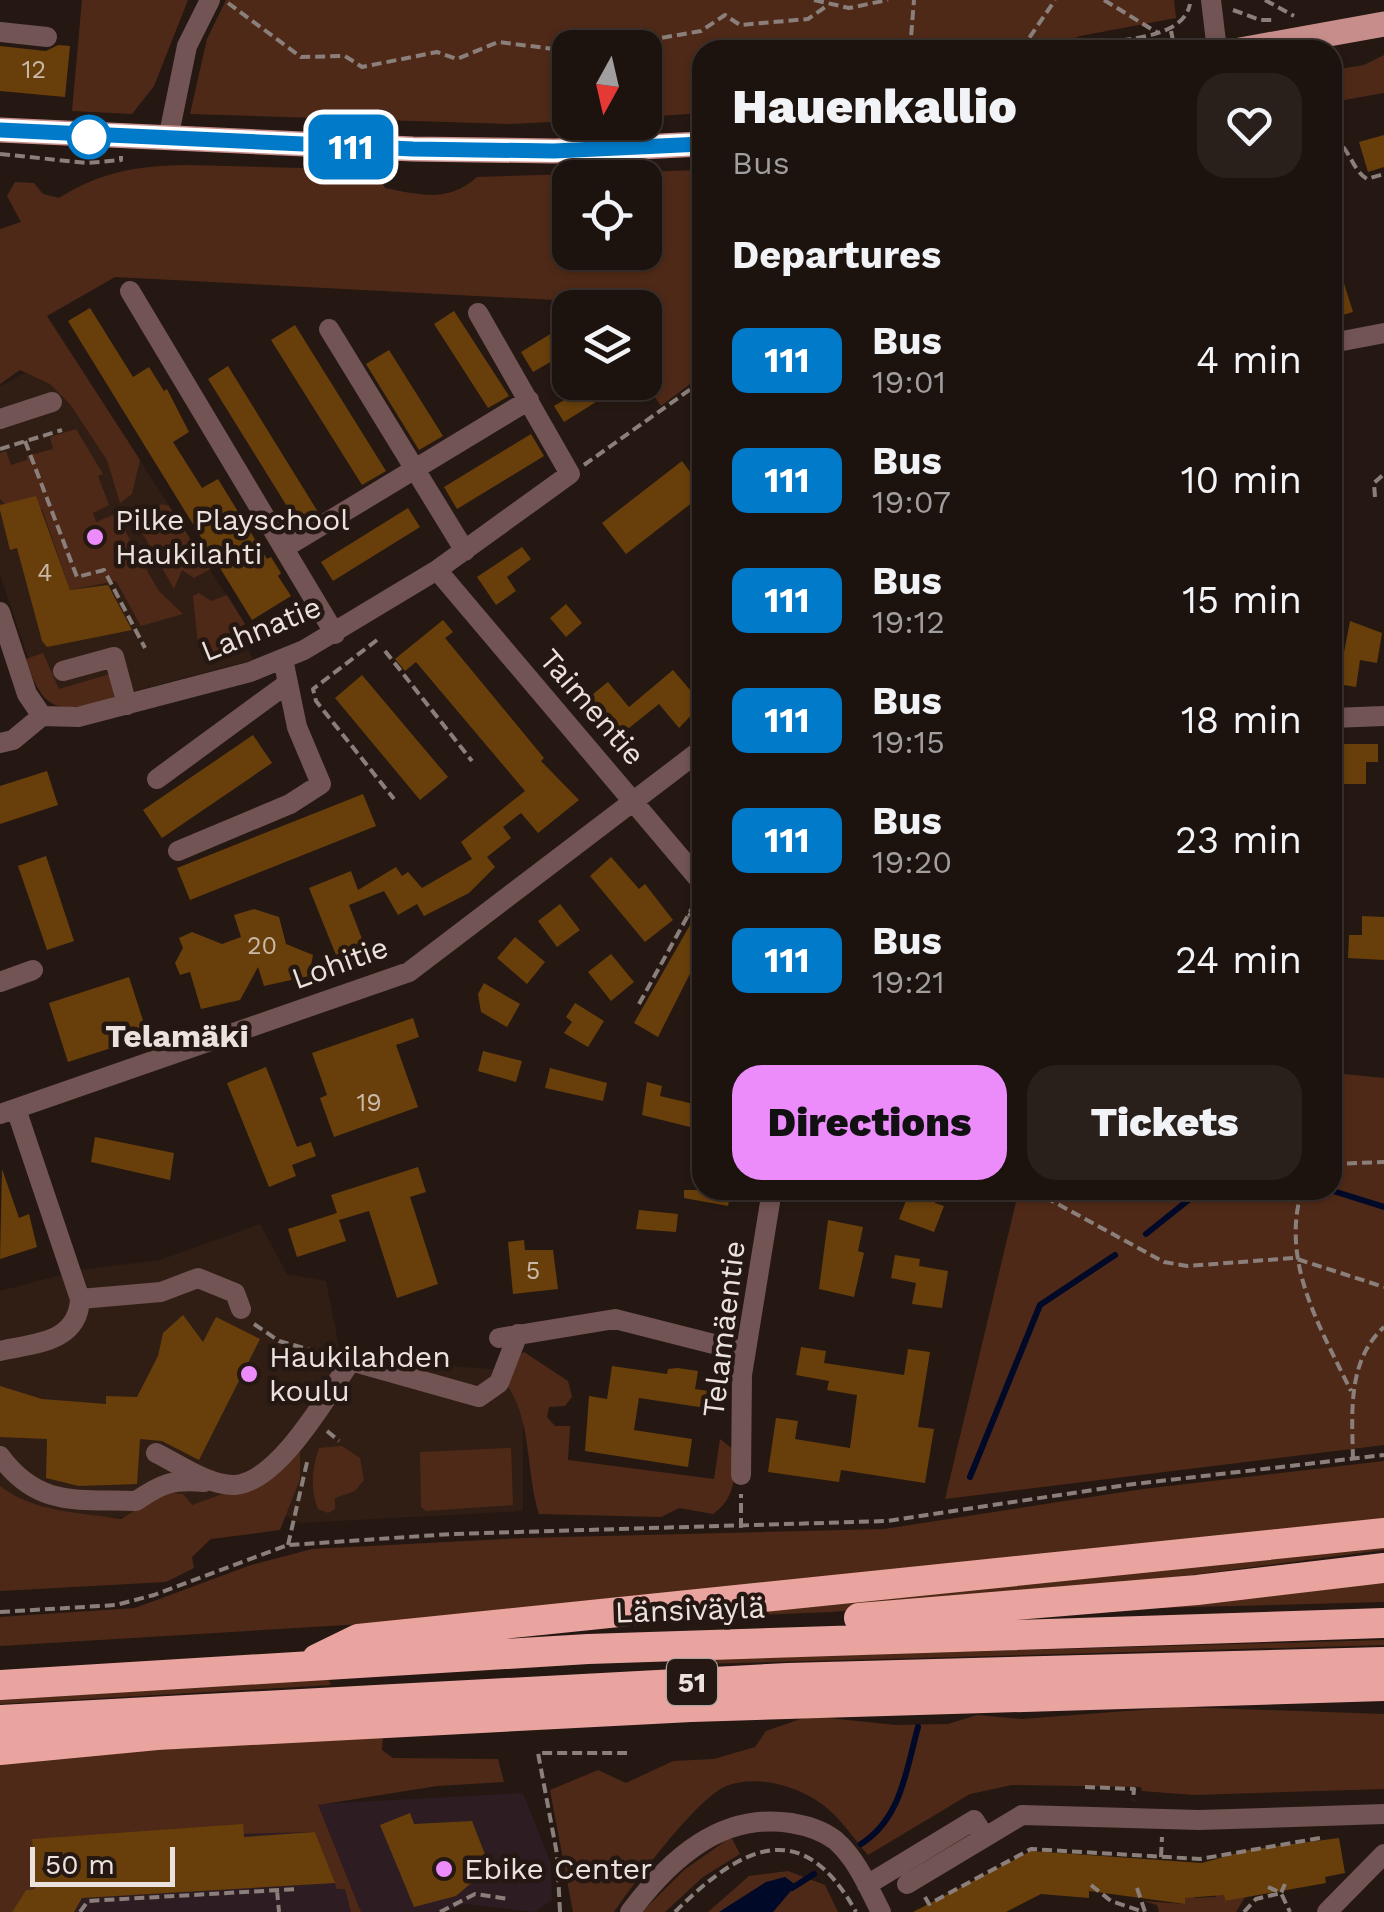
<!DOCTYPE html>
<html lang="en">
<head>
<meta charset="utf-8">
<style>
	body { margin:0; font-family:"Work Sans",sans-serif; background:#29201c; color:#f1f3f6; height:100vh; display:flex; flex-direction:column; font-size:38px; white-space:nowrap }
	* { box-sizing:border-box; margin:0 }
	p { font-size:32px; color:#a09e9e }
	.icon { flex:none; width:55px; height:55px; fill:none; stroke:currentColor; stroke-width:2; stroke-linecap:round; stroke-linejoin:round }
	.map { position:relative; flex:1; overflow:hidden }
	.side { position:absolute; left:692px; top:40px; width:650px; height:1160px; display:flex; flex-direction:column; background:#1c120e; border-radius:30px; box-shadow:0 2px 8px #0004,0 0 0 2px #3a322e }
	.side>* { flex:none }
	.badge { padding:0 20px; border-radius:15px; font-size:35px; line-height:65px }
	.needle { width:65px; rotate:188deg }
	.tools { position:absolute; left:552px; top:30px; display:grid; gap:20px }
	.tools a { display:grid; place-items:center; width:110px; height:110px; border-radius:20px; background:#1c120e; box-shadow:0 2px 8px #0004,0 0 0 2px #3a322e; font-size:50px }
	.scale { position:absolute; left:30px; bottom:25px; width:145px; box-sizing:border-box; padding-left:10px; border:5px solid #ebe2dd; border-top:0; font-size:28px; line-height:35px; white-space:nowrap; color:#ebe2dd; -webkit-text-stroke:8px #251812; paint-order:stroke }
	.map>.badge { position:absolute; translate:-50% -50%; box-shadow:0 0 0 5px #fff }
	h2 { padding:0 40px; font-size:38px; line-height:90px }
	.round { display:grid; place-items:center; flex:none; width:105px; height:105px; border-radius:30px; background:#29201c }
	.overview { display:flex; align-items:center; justify-content:space-between; height:170px; padding:0 40px }
	h1 { font-size:48px; font-weight:800; line-height:75px }
	.button { display:flex; gap:20px; margin-top:auto; padding:20px 40px }
	.button a { flex:1; height:115px; border-radius:30px; background:#ec8cfb; color:#111; font-size:40px; font-weight:800; line-height:115px; text-align:center }
	.button a+a { background:#29201c; color:#f1f3f6 }
	ul { padding:0; list-style:none }
	li { display:flex; align-items:center; gap:30px; height:120px; padding:0 40px }
	li div { flex:1 }
	li b { display:block; font-size:38px }
	li em { font-style:normal }
	li .badge { min-width:110px; font-weight:700; text-align:center }
	.map>svg:first-child { display:block }
</style>
</head>
<body>
<div class="map">
<svg width="1384" height="1912" viewBox="0 0 1384 1912">
	<rect width="100%" height="100%" fill="#251812"/>
	<path fill="#2e1c23" d="M 523,1793 L 551,1864 L 552,1900 L 535,1912 L 465,1904 L 442,1912 L 0,1912 L 0,1826 L 78,1817 Z"/>
	<path fill="#301e15" d="M 69,350 L 245,624 L 238,628 L 253,660 L 73,707 L 32,669 L 0,575 L 0,386 Z
		M 260,1224 L 287,1274 L 326,1281 L 339,1347 L 385,1362 L 493,1369 L 518,1399 L 523,1420 L 523,1511 L 300,1523 L 254,1500 L 128,1517 L 0,1519 L 0,1291 L 80,1270 L 160,1260 Z"/>
	<path fill="#4f2917" fill-rule="evenodd" d="M 82,0 L 188,0 L 154,86 L 132,114 L 72,111 Z
		M 226,0 L 1174,0 L 1176,18 L 1080,36 L 1044,50 L 702,50 L 702,113 L 645,117 L 645,48 L 570,48 L 570,121 L 511,124 L 190,114 L 207,39 Z
		M 1384,55 L 1384,93 L 1333,102 L 1333,70 L 1364,65 Z
		M 187,165 L 377,170 L 385,188 C 421,195 448,203 477,177 L 702,170 L 702,375 L 661,406 L 654,396 L 661,369 L 651,305 L 115,277 L 47,316 L 140,460 L 132,494 L 120,503 L 107,460 L 70,404 L 50,384 L 20,370 L 0,384 L 0,229 L 21,222 L 7,196 L 15,182 L 34,183 L 43,194 L 59,198 C 102,171 138,166 187,165 ZM 570,178 L 645,178 L 645,252 L 570,252 Z
		M 76,429 L 103,474 L 98,476 L 109,505 L 93,513 L 96,522 L 113,515 L 119,520 L 158,590 L 183,614 L 141,626 L 116,581 L 70,590 L 42,509 L 5,504 L 0,499 L 0,453 L 6,451 L 11,465 L 27,460 L 27,456 L 53,449 L 50,437 Z
		M 162,504 L 169,506 L 210,569 L 194,578 L 182,570 L 174,589 L 140,529 L 141,516 Z
		M 199,593 L 211,601 L 227,595 L 245,624 L 232,632 L 234,652 L 224,657 L 198,645 L 193,596 Z
		M 43,653 L 59,689 L 110,674 L 114,698 C 61,712 44,717 26,659 Z
		M 1333,1073 L 1384,1078 L 1384,1445 L 945,1499 L 1016,1202 L 992,1190 L 1332,1190 Z
		M 524,1352 L 568,1381 L 572,1397 L 565,1406 L 549,1407 L 547,1417 L 555,1426 L 570,1426 L 568,1460 L 714,1479 L 720,1439 L 735,1451 C 735,1476 736,1498 713,1514 L 679,1508 L 661,1517 L 539,1514 C 525,1470 533,1416 503,1380 L 515,1357 Z
		M 342,1446 L 360,1458 L 364,1480 L 355,1491 L 335,1498 L 335,1509 L 328,1513 L 318,1509 C 310,1490 312,1467 319,1448 Z
		M 511,1448 L 513,1505 L 426,1511 L 421,1507 L 420,1452 Z
		M 300,1451 L 300,1479 L 280,1530 L 211,1539 L 192,1557 L 194,1568 L 166,1582 L 0,1591 L 0,1486 C 35,1513 79,1512 121,1519 L 165,1492 L 183,1494 L 192,1505 L 225,1493 Z
		M 1384,1461 L 1384,1521 L 479,1617 L 0,1646 L 0,1617 L 135,1608 L 251,1565 L 312,1549 L 524,1538 L 884,1529 L 1143,1489 Z
		M 1384,1540 L 1384,1550 L 1045,1594 L 832,1612 L 656,1619 Z
		M 1384,1579 L 1384,1602 L 1119,1609 Z
		M 1384,1640 L 1384,1645 L 703,1664 L 703,1659 Z
		M 328,1679 L 331,1685 L 0,1704 L 0,1700 Z
		M 1179,1707 L 1384,1714 L 1384,1789 L 1194,1795 L 1142,1791 L 1141,1787 L 1012,1785 L 970,1794 L 868,1855 C 855,1840 843,1822 828,1809 C 804,1788 758,1773 726,1786 C 696,1799 634,1883 614,1912 L 573,1912 L 550,1790 L 598,1770 L 626,1783 L 673,1761 L 714,1759 L 755,1747 L 766,1731 L 809,1716 L 896,1725 L 948,1724 L 977,1715 L 1022,1719 Z
		M 383,1737 L 382,1750 L 393,1758 L 498,1759 L 504,1782 L 437,1786 L 318,1805 L 361,1912 L 351,1912 L 345,1889 L 337,1889 L 315,1832 L 32,1839 L 35,1889 L 26,1890 L 12,1912 L 0,1912 L 0,1759 Z
		M 731,1837 L 740,1854 L 703,1877 L 665,1912 L 642,1912 L 684,1870 Z
		M 788,1871 L 825,1885 L 838,1912 L 708,1912 L 749,1876 Z
		M 1223,1889 L 1225,1901 L 1245,1897 L 1236,1912 L 1159,1912 L 1157,1905 L 1143,1901 L 1184,1904 L 1186,1891 L 1194,1892 L 1194,1898 L 1216,1897 L 1215,1891 Z"/>
	<path fill="#000927" d="M 785,1877 L 796,1885 L 773,1912 L 719,1912 L 766,1882 Z"/>
	<g fill="none" stroke-linecap="round" stroke-linejoin="round">
		<path stroke="#000927" stroke-width="6" d="M 1330,1190 L 1384,1207
			M 1146,1234 L 1201,1190
			M 970,1477 L 1040,1305 L 1115,1255
			M 861,1844 C 901,1819 906,1771 918,1727
			M 792,1888 L 814,1874"/>
	</g>
	<path fill="#683f0b" d="M 58,45 L 70,46 L 65,97 L 0,91 L 0,46 L 46,51 Z
		M 1384,135 L 1384,167 L 1368,172 L 1359,142 Z
		M 1336,258 L 1353,312 L 1332,318 L 1332,259 Z
		M 90,308 L 133,377 L 149,367 L 164,391 L 167,389 L 189,432 L 173,442 L 202,488 L 218,479 L 267,559 L 271,557 L 281,573 L 278,576 L 291,596 L 252,620 L 68,321 Z
		M 454,311 L 509,396 L 488,408 L 434,324 Z
		M 570,322 L 570,382 L 628,382 L 564,422 L 554,406 L 573,395 L 552,361 L 533,372 L 521,352 Z
		M 295,325 L 386,471 L 362,485 L 271,340 Z
		M 389,350 L 443,436 L 419,450 L 366,364 Z
		M 228,366 L 318,512 L 298,524 L 208,379 Z
		M 531,434 L 544,456 L 457,509 L 444,487 Z
		M 682,461 L 702,488 L 702,495 L 626,554 L 602,523 Z
		M 36,496 L 70,590 L 108,585 L 132,630 L 47,647 L 42,641 L 17,548 L 10,550 L 0,510 L 0,505 Z
		M 408,508 L 420,527 L 333,581 L 321,562 Z
		M 522,547 L 531,559 L 507,577 L 516,591 L 496,605 L 477,577 Z
		M 566,604 L 582,623 L 566,637 L 550,618 Z
		M 443,620 L 453,632 L 445,638 L 544,758 L 541,761 L 579,800 L 538,833 L 521,813 L 503,827 L 511,838 L 487,857 L 495,867 L 469,893 L 424,916 L 417,904 L 398,915 L 384,891 L 349,905 L 364,944 L 336,955 L 309,888 L 351,871 L 358,890 L 396,867 L 402,876 L 408,872 L 422,888 L 472,859 L 461,842 L 525,791 L 416,662 L 405,671 L 395,659 Z
		M 1350,621 L 1382,633 L 1377,663 L 1360,660 L 1356,687 L 1338,684 Z
		M 673,670 L 702,704 L 679,728 L 659,704 L 619,736 L 588,698 L 608,682 L 629,707 Z
		M 362,675 L 448,777 L 420,800 L 335,698 Z
		M 253,735 L 272,763 L 162,838 L 143,810 Z
		M 1342,744 L 1378,744 L 1378,762 L 1366,762 L 1366,784 L 1341,784 Z
		M 47,771 L 58,805 L 0,824 L 0,786 Z
		M 363,794 L 376,826 L 190,900 L 177,868 Z
		M 46,856 L 74,941 L 47,950 L 18,866 Z
		M 611,857 L 639,889 L 645,884 L 673,920 L 645,942 L 590,876 Z
		M 560,904 L 580,930 L 557,947 L 538,921 Z
		M 254,909 L 279,917 L 286,944 L 313,955 L 309,976 L 264,986 L 258,967 L 240,1000 L 201,1009 L 190,972 L 180,975 L 175,963 L 183,948 L 179,938 L 192,932 L 222,944 L 241,937 L 234,915 Z
		M 1362,916 L 1384,917 L 1384,960 L 1348,958 L 1349,935 L 1362,935 Z
		M 690,925 L 702,932 L 702,950 L 658,1037 L 634,1023 Z
		M 515,937 L 545,962 L 527,984 L 497,958 Z
		M 611,954 L 634,982 L 611,1001 L 588,972 Z
		M 129,977 L 148,1036 L 68,1062 L 49,1003 Z
		M 484,983 L 520,1004 L 507,1027 L 481,1012 L 478,994 Z
		M 575,1003 L 604,1021 L 588,1047 L 564,1033 L 572,1022 L 566,1017 Z
		M 413,1018 L 419,1037 L 396,1045 L 418,1107 L 334,1137 L 320,1098 L 327,1095 L 312,1053 Z
		M 483,1051 L 522,1061 L 516,1082 L 478,1071 Z
		M 266,1067 L 297,1147 L 311,1142 L 316,1156 L 292,1165 L 296,1176 L 269,1187 L 227,1083 Z
		M 550,1068 L 607,1083 L 603,1101 L 545,1088 Z
		M 647,1082 L 662,1086 L 660,1096 L 702,1106 L 702,1130 L 642,1115 Z
		M 95,1137 L 174,1153 L 170,1180 L 91,1162 Z
		M 418,1167 L 426,1192 L 410,1197 L 438,1284 L 397,1298 L 369,1211 L 339,1220 L 346,1241 L 297,1257 L 288,1229 L 337,1213 L 331,1195 Z
		M 2,1169 L 19,1218 L 29,1214 L 37,1247 L 0,1259 Z
		M 684,1190 L 731,1190 L 728,1206 L 684,1198 Z
		M 910,1190 L 939,1190 L 935,1203 L 944,1206 L 934,1232 L 899,1219 Z
		M 639,1210 L 678,1214 L 676,1232 L 636,1229 Z
		M 828,1220 L 863,1227 L 858,1251 L 864,1253 L 854,1297 L 819,1289 Z
		M 524,1240 L 525,1250 L 553,1250 L 558,1289 L 513,1294 L 508,1242 Z
		M 895,1255 L 920,1259 L 919,1266 L 948,1271 L 942,1308 L 912,1304 L 916,1283 L 891,1278 Z
		M 183,1315 L 203,1342 L 216,1317 L 260,1339 L 199,1460 L 162,1441 L 140,1439 L 137,1484 L 79,1486 L 46,1478 L 47,1439 L 0,1437 L 0,1386 L 42,1399 L 106,1404 L 106,1396 L 137,1397 L 158,1356 L 163,1333 Z
		M 801,1347 L 826,1351 L 824,1363 L 904,1375 L 908,1349 L 930,1352 L 918,1427 L 934,1429 L 925,1483 L 841,1470 L 839,1482 L 768,1472 L 776,1418 L 798,1421 L 795,1439 L 850,1448 L 857,1395 L 827,1390 L 829,1381 L 796,1375 Z
		M 612,1366 L 667,1374 L 668,1369 L 678,1368 L 698,1371 L 695,1389 L 709,1391 L 706,1408 L 639,1398 L 634,1430 L 692,1439 L 688,1467 L 585,1451 L 589,1396 L 607,1399 Z
		M 410,1813 L 414,1824 L 472,1821 L 493,1875 L 470,1884 L 456,1896 L 414,1907 L 380,1825 Z
		M 243,1824 L 244,1837 L 315,1832 L 335,1883 L 82,1898 L 74,1912 L 12,1912 L 26,1890 L 35,1889 L 32,1839 Z
		M 1339,1838 L 1345,1873 L 1325,1877 L 1326,1883 L 1225,1901 L 1224,1895 L 1185,1898 L 1185,1904 L 1089,1891 L 1089,1898 L 1041,1894 L 1006,1912 L 913,1912 L 1031,1851 L 1202,1863 L 1248,1850 Z"/>
	<g fill="none" stroke-linecap="round" stroke-linejoin="round">
		<path stroke="#8a7f7a" stroke-width="4" stroke-dasharray="10 5" stroke-linecap="butt" d="M 814,0 L 849,8 L 888,0
			M 1104,0 L 1158,33
			M 1265,0 L 1294,16
			M 228,3 L 301,57 L 345,56 L 362,67 L 437,52 L 457,59 L 498,42 L 570,51
			M 1233,10 L 1260,20 L 1275,20
			M 1171,31 L 1175,50
			M 603,48 L 701,31 L 725,15 L 740,25 L 808,19 L 828,5
			M 910,50 L 914,0
			M 1021,50 L 1055,0
			M 1062,50 C 1097,38 1182,46 1190,4
			M 1332,137 C 1350,147 1351,169 1367,179 L 1384,174
			M 0,154 L 87,163 L 121,160 L 121,156
			M 25,441 L 77,577 L 104,570 L 145,648
			M 0,449 L 62,430
			M 584,465 L 702,381
			M 1375,497 L 1374,483 L 1384,474
			M 377,640 L 313,689 L 316,701 L 394,799
			M 385,651 L 472,761
			M 688,914 L 699,919
			M 639,1004 L 696,901
			M 1332,1164 L 1384,1162
			M 1032,1190 L 1164,1262 L 1187,1266 L 1294,1258 L 1384,1287
			M 1302,1190 C 1280,1262 1320,1327 1351,1391
			M 254,1324 L 279,1341 L 332,1356
			M 327,1431 L 339,1441
			M 1353,1459 C 1352,1413 1347,1361 1384,1327
			M 741,1528 L 741,1494
			M 288,1545 L 308,1458
			M 0,1612 L 116,1605 L 154,1595 L 288,1545 L 452,1534 L 887,1521 L 1126,1485 L 1384,1455
			M 1085,1787 L 1134,1789 L 1133,1800
			M 1161,1857 L 1162,1837
			M 1091,1885 L 1111,1901 L 1144,1912
			M 1268,1887 L 1281,1893 L 1285,1884
			M 1137,1888 L 1145,1912
			M 277,1890 L 279,1912
			M 925,1897 L 929,1904 L 1031,1849 L 1200,1859 L 1320,1838
			M 80,1912 L 88,1901 L 297,1889
			M 440,1912 L 475,1894 L 509,1899
			M 560,1912 L 557,1854 L 538,1753 L 627,1753
			M 675,1912 C 741,1846 802,1814 856,1912
			M 1244,1912 L 1256,1899 L 1281,1893 L 1290,1912"/>
		<path stroke="#715453" stroke-width="20" d="M 1211,0 L 1217,50
			M 0,32 L 47,37
			M 168,139 L 187,46 L 210,0
			M 130,291 L 335,634
			M 329,329 L 465,551
			M 1332,343 L 1384,333
			M 0,419 L 52,402
			M 286,547 L 529,400
			M 437,570 L 702,883
			M 0,612 L 27,694 L 42,716
			M 63,671 L 114,657 L 127,705
			M 42,716 L 78,717 L 250,672 L 304,650 L 437,570 L 570,474 L 478,313
			M 1332,718 L 1384,716
			M 0,743 L 13,740 L 42,716
			M 157,779 L 288,683
			M 178,851 L 290,804 L 321,784 L 297,727 L 283,659
			M 0,982 L 33,970
			M 0,1114 L 409,972 L 702,749
			M 80,1299 L 161,1292 L 198,1278 L 235,1293 L 241,1309
			M 499,1338 L 615,1319 L 745,1352
			M 0,1351 C 35,1343 78,1343 80,1299 L 16,1109
			M 156,1453 C 179,1464 209,1486 235,1485 C 279,1482 328,1394 351,1361 L 479,1397 L 499,1383 L 518,1334
			M 0,1456 C 38,1508 78,1499 136,1501 C 161,1484 172,1479 204,1482
			M 741,1475 L 742,1375 L 772,1190
			M 907,1884 L 1022,1815 L 1199,1820 L 1384,1814
			M 867,1885 L 974,1820 L 985,1837
			M 630,1912 C 670,1859 721,1812 791,1823 C 808,1826 822,1830 835,1840 C 857,1859 868,1887 881,1912
			M 1327,1912 L 1384,1854"/>
		<path stroke="#c78d8a" stroke-width="25" d="M 1240,50 L 1384,24
			M 0,130 L 413,149 L 554,151 L 702,144"/>
		<path stroke="#eaa4a0" stroke-width="30" d="M 859,1618 L 1197,1590 L 1384,1568
			M 317,1659 L 358,1639 L 1384,1533
			M 0,1685 L 588,1649 L 1384,1623
			M 0,1720 L 788,1678 L 1384,1662
			M 0,1750 L 157,1735 L 691,1707 L 1384,1686"/>
	</g>
	<g fill="none" stroke-linecap="round" stroke-linejoin="round">
		<g stroke="#fff" stroke-width="22">
			<path id="line" d="M 0,130 L 413,149 L 554,151 L 702,144"/>
		</g>
		<use href="#line" stroke="#007ac9" stroke-width="15"/>
	</g>
	<circle fill="#fff" stroke="#007ac9" stroke-width="5" cx="89" cy="137" r="20"/>
	<g fill="#ec8cfb" stroke="#251812" stroke-width="4">
		<circle cx="95" cy="537" r="10"/>
		<circle cx="249" cy="1374" r="10"/>
		<circle cx="444" cy="1869" r="10"/>
	</g>
	<g text-anchor="middle" stroke-width="9" stroke-linejoin="round" paint-order="stroke">
		<g font-size="25" fill="#cab9a8">
			<text x="34" y="78">12</text>
			<text x="45" y="581">4</text>
			<text x="262" y="954">20</text>
			<text x="369" y="1111">19</text>
			<text x="533" y="1279">5</text>
		</g>
		<rect fill="#251812" stroke="#b0a5a0" stroke-width="2.5" x="667" y="1659" width="50" height="46" rx="8"/>
		<g font-size="28" font-weight="bold" fill="#ebe2dd">
			<text x="692" y="1692">51</text>
		</g>
		<g font-size="30" fill="#ebe2dd" stroke="#251812" text-anchor="start">
			<text x="115" y="530">Pilke Playschool<tspan x="115" dy="34">Haukilahti</tspan></text>
			<text x="269" y="1367">Haukilahden<tspan x="269" dy="34">koulu</tspan></text>
			<text x="464" y="1879">Ebike Center</text>
		</g>
		<g font-size="30" fill="#ebe2dd" stroke="#251812">
			<text transform="translate(261 629) rotate(-22)" y="10">Lahnatie</text>
			<text transform="translate(592 707) rotate(49)" y="10">Taimentie</text>
			<text transform="translate(340 963) rotate(-20)" y="10">Lohitie</text>
			<text transform="translate(724 1329) rotate(-83)" y="10">Telamäentie</text>
			<text transform="translate(690 1610) rotate(-2)" y="10">Länsiväylä</text>
		</g>
		<g font-size="32" font-weight="bold" fill="#ebe2dd" stroke="#251812">
			<text x="177" y="1047">Telamäki</text>
		</g>
	</g>
</svg>
<div class="tools">
<a><svg class="needle" viewBox="-14 -14 28 28"><path d="M0-13l5 13h-10z" fill="#e53935"/><path d="M0 13l5-13h-10z" fill="#a09e9e"/></svg></a>
<a><svg class="icon" aria-label="locate" viewBox="0 0 24 24"><circle cx="12" cy="12" r="6"/><path d="M12 2v4M12 18v4M2 12h4M18 12h4"/></svg></a>
<a><svg class="icon" aria-label="layers" viewBox="0 0 24 24"><path d="M12 4l9 5-9 5-9-5zM3 14l9 5 9-5"/></svg></a>
</div>
<div class="scale">50 m</div>
<b class="badge" style="left:351px;top:147px;background:#007ac9;color:#fff">111</b>
<section class="side">
<div class="overview"><div><h1>Hauenkallio</h1><p>Bus</p></div><a class="round"><svg class="icon" aria-label="heart" viewBox="0 0 24 24"><path d="M12 20l-8-8c-3-5 5-10 8-4 3-6 11-1 8 4z"/></svg></a></div>
<h2>Departures</h2>
<ul>
<li><span class="badge" style="background:#007ac9;color:#fff">111</span><div><b>Bus</b><p>19:01</p></div><em>4 min</em></li>
<li><span class="badge" style="background:#007ac9;color:#fff">111</span><div><b>Bus</b><p>19:07</p></div><em>10 min</em></li>
<li><span class="badge" style="background:#007ac9;color:#fff">111</span><div><b>Bus</b><p>19:12</p></div><em>15 min</em></li>
<li><span class="badge" style="background:#007ac9;color:#fff">111</span><div><b>Bus</b><p>19:15</p></div><em>18 min</em></li>
<li><span class="badge" style="background:#007ac9;color:#fff">111</span><div><b>Bus</b><p>19:20</p></div><em>23 min</em></li>
<li><span class="badge" style="background:#007ac9;color:#fff">111</span><div><b>Bus</b><p>19:21</p></div><em>24 min</em></li>
</ul>
<div class="button"><a>Directions</a><a>Tickets</a></div>
</section>
</div>
</body>
</html>
